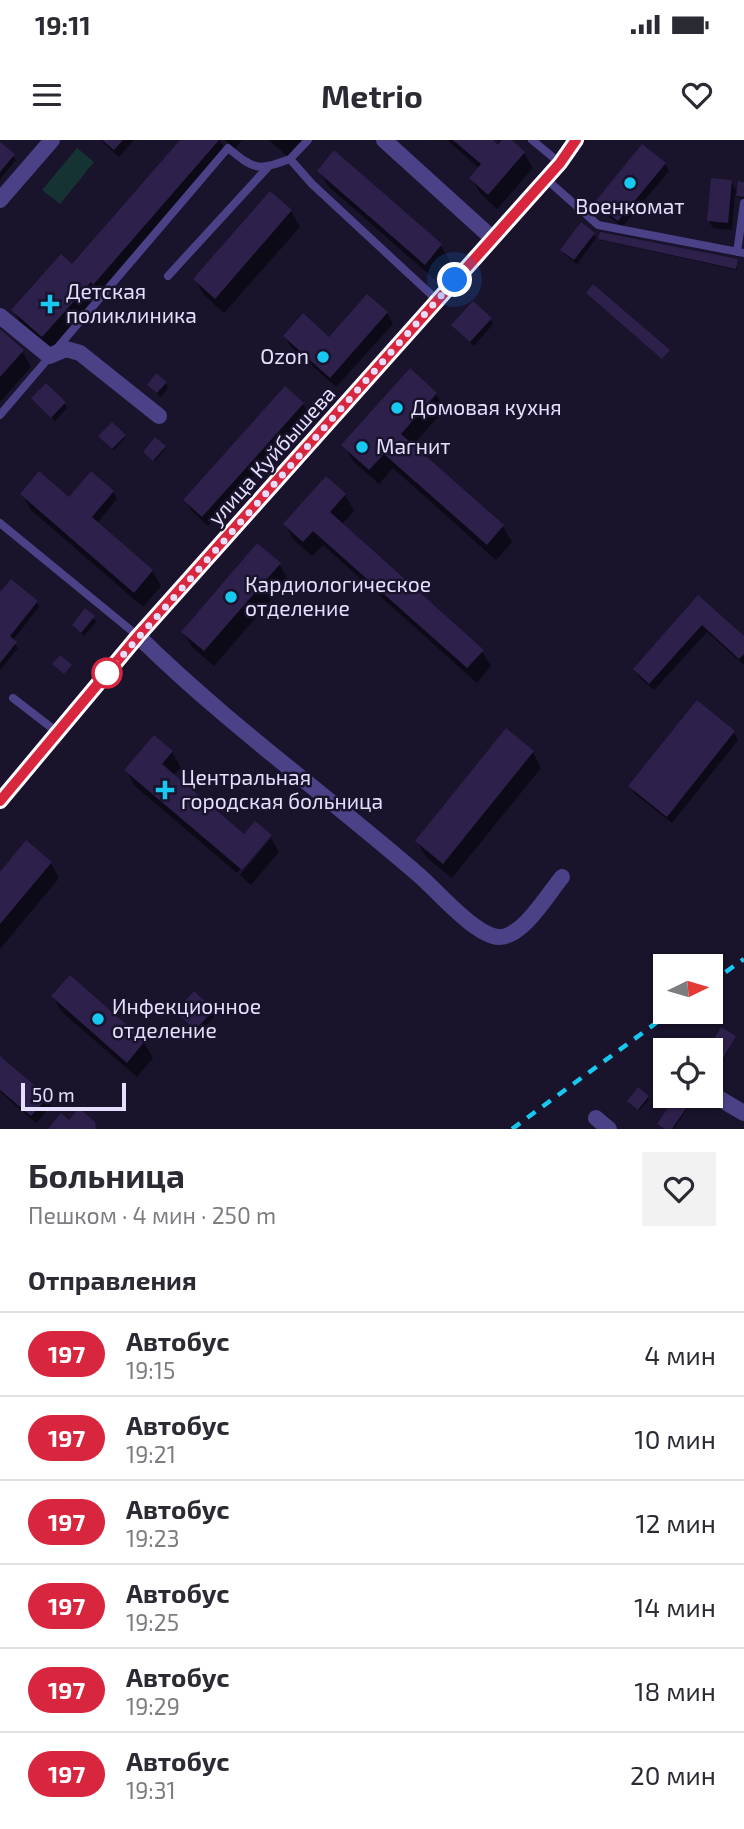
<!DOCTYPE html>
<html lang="ru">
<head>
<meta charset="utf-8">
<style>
	body { margin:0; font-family:"Exo 2",sans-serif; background:#f2f2f3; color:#2b2b33; height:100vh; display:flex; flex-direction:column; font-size:26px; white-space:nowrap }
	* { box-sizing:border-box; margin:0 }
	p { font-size:23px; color:#7c7c81 }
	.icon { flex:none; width:38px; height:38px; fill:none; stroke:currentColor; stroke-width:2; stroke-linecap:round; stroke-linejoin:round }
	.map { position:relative; height:989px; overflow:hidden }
	.drawer { display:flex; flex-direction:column; background:#fff; flex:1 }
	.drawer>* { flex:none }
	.badge { padding:0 14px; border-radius:23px; font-size:24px; line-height:46px }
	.needle { width:46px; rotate:85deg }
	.controls { position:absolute; left:653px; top:814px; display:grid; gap:14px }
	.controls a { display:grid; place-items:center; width:70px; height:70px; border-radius:0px; background:#fff; box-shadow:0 2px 5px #0004; font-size:35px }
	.scale { position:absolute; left:21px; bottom:18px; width:105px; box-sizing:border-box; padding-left:7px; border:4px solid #e5dffd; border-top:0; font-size:19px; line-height:24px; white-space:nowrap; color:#e5dffd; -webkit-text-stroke:5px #19132b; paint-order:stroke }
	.you { position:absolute; width:35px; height:35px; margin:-18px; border:5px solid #fff; border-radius:50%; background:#1a73e8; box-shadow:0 0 0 10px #1a73e833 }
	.map>.badge { position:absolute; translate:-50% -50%; box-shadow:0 0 0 4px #fff }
	h2 { padding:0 28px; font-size:26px; line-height:63px }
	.round { display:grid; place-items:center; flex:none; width:74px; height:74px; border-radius:0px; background:#f2f2f3 }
	.headline { display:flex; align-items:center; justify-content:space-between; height:119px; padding:0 28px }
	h1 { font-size:33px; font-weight:700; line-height:52px }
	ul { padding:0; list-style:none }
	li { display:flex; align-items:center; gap:21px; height:84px; padding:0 28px; border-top:2px solid #e1e1e2 }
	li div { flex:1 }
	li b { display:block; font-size:26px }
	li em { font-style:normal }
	li .badge { min-width:77px; font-weight:700; text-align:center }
	.status { display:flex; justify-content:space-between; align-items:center; height:49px; padding:0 35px; background:#fff; direction:ltr }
	.status svg { height:19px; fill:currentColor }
	header { display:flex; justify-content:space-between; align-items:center; height:91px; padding:0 28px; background:#fff; font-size:32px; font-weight:700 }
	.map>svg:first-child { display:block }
</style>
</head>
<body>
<div class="status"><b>19:11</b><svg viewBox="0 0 49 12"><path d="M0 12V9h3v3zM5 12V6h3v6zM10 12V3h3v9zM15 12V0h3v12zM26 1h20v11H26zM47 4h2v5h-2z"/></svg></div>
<header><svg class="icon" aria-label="menu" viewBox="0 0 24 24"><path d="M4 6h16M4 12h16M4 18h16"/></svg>Metrio<svg class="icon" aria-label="heart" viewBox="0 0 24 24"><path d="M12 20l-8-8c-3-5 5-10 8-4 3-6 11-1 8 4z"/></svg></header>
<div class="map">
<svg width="744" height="989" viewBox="0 0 744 989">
	<rect width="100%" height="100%" fill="#19132b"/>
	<path fill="#163334" d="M 77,8 L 94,22 L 60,64 L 42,50 Z"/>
	<path fill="#0007" d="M 100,0 L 134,0 L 119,17 Z
		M 183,0 L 220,0 L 228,15 L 103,159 L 52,212 L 22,185 L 13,170 L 72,127 Z
		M 225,0 L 242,0 L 235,9 Z
		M 269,0 L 309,0 L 293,21 Z
		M 447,0 L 490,0 L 498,7 L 504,0 L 509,0 L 524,13 L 533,28 L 497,69 L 480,53 L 471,38 L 479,28 Z
		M 0,4 L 16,20 L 0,39 Z
		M 335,13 L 441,106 L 450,121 L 434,139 L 328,46 L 319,31 Z
		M 665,24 L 669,31 L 622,87 L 601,70 L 596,63 Z
		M 731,42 L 738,53 L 744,43 L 744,58 L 738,58 L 735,53 L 732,90 L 713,88 L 709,81 Z
		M 291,71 L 300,87 L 224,173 L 204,155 L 195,139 Z
		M 593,94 L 596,98 L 577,124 L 565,115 L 562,110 Z
		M 600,98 L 737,121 L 737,130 L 601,100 Z
		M 387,173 L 393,184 L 336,247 L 291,207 L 285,197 L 330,199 Z
		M 490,179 L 493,184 L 474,206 L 454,185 Z
		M 0,192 L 22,211 L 31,227 L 0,262 Z
		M 166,243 L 168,248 L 161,257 L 149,245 Z
		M 436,254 L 445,269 L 412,306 L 503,387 L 512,402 L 496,420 L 393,328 L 379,344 L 353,321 L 344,305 Z
		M 33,259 L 64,263 L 67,268 L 55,281 Z
		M 303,264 L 309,274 L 208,386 L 191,370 L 185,360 Z
		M 124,296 L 125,298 L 114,310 L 101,298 Z
		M 164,307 L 165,309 L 155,321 L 146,314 Z
		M 113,352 L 117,359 L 97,383 L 152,431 L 161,446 L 143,467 L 31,370 L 22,354 L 69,359 Z
		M 345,355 L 354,371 L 341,385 L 482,511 L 491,526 L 477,543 L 323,405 L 312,416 L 294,400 L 285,385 Z
		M 279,424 L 288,440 L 214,526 L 192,507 L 183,492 Z
		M 0,455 L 37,462 L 39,467 L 12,501 L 18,508 L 0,530 Z
		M 698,458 L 744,498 L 744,525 L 707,492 L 654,550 L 639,537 L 635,529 Z
		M 93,477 L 96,482 L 84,496 L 74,486 Z
		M 734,592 L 738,600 L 672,683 L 635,654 L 630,646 Z
		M 172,612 L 181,628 L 173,636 L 244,697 L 270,696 L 279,712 L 251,745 L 240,735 L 271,698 L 267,698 L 237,733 L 135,646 L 126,630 Z
		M 533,612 L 541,628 L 452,738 L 426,717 L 417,701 Z
		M 51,723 L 59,738 L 0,809 L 0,734 Z
		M 70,838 L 144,903 L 153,918 L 137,937 L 62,872 L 53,857 Z
		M 177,871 L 213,871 L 215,876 L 199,893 Z
		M 735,897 L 721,925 L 710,919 L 710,910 Z
		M 0,918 L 46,958 L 51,966 L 36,983 L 0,952 Z
		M 639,950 L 649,959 L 640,970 L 630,962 Z
		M 686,967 L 687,969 L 674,989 L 666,989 Z"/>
	<path fill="#2d204b" d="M 102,0 L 123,0 L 114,10 Z
		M 180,0 L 219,0 L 93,145 L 91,142 L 42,197 L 11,170 L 61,114 L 72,124 Z
		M 453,0 L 493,0 L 498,5 L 502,0 L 512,0 L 525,12 L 488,55 L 469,38 L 481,24 Z
		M 0,2 L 15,14 L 0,32 Z
		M 642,4 L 666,23 L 618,81 L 594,63 Z
		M 334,10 L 442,104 L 425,125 L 317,31 Z
		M 711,38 L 732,40 L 728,83 L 707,81 Z
		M 738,41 L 744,42 L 744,57 L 736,56 Z
		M 270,51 L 292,70 L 215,159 L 193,139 Z
		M 581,82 L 595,93 L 574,120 L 560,110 Z
		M 600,92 L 738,119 L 736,129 L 598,99 Z
		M 593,144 L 670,210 L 662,219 L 586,153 Z
		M 367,154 L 388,172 L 330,238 L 283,196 L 303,173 L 329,197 Z
		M 473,161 L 492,178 L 470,202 L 451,185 Z
		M 0,189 L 24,210 L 0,237 Z
		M 410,228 L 437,253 L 401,294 L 504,385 L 487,405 L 384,314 L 369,330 L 341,305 Z
		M 156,233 L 167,242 L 157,253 L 147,245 Z
		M 46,243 L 66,262 L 51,278 L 31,258 Z
		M 285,246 L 304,263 L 202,377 L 183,360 Z
		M 112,282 L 126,295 L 112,309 L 98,296 Z
		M 155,297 L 166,306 L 153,321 L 143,312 Z
		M 39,331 L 69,357 L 91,331 L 114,351 L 92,377 L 153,430 L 134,453 L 20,354 Z
		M 326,336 L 346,354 L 330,372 L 484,510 L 467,528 L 313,391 L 303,402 L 283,384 Z
		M 257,403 L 281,423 L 204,511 L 181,492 Z
		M 11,439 L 38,461 L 10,496 L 17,502 L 0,523 L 0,452 Z
		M 698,455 L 744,496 L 744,514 L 739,519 L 702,485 L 649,544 L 633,529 Z
		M 85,468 L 95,476 L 81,493 L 72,485 Z
		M 60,515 L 72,525 L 64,534 L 52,524 Z
		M 697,560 L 735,591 L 667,677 L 628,646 Z
		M 506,588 L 534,611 L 443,724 L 415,701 Z
		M 154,595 L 173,611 L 162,624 L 244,694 L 255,681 L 272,695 L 242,730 L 124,630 Z
		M 26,700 L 52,722 L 0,784 L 0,732 Z
		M 70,835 L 145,901 L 127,923 L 51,856 Z
		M 194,851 L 214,870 L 195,890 L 175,871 Z
		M 721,887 L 736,896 L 720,924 L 710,919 L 710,910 L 708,910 Z
		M 0,916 L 48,957 L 31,976 L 0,950 Z
		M 638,947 L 649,956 L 638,970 L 627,961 Z
		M 675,957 L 688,966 L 672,989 L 665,989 L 657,984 Z
		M 79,968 L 95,982 L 96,989 L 48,989 L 61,973 L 69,980 Z"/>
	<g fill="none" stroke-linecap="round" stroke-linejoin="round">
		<path stroke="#4a4187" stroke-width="8" d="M 308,0 L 290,19 L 312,44 L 437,160
			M 532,0 L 560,23
			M 545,38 L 598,85 L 744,113
			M 737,112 L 744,63
			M 168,136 L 268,27
			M 0,275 L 228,8 C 255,30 257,31 290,19
			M 0,383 L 138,496
			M 13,558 L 57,592"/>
		<path stroke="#4a4187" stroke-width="16" d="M 384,0 L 492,98
			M 0,60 L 52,0
			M 0,176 L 49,216 L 66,209 L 80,213 L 159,276
			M 138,496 C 226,583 328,656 421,737 C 439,753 476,796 499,797 C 523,797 548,754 562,737
			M 0,661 L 138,496 L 560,23 L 576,0
			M 664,925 L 665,926
			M 710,953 L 744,973
			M 596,978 L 609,989"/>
		<path stroke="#17c8f1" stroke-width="4.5" stroke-dasharray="10 9" stroke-linecap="butt" d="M 710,843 L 744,819
			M 512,989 L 671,872"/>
	</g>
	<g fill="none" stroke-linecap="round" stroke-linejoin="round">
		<g stroke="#fff" stroke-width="16">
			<path id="line" d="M 0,661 L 138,496 L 560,23 L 576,0"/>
		</g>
		<use href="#line" stroke="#d7263d" stroke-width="10"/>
		<path stroke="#e5dffd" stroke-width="7" stroke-dasharray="0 12.6" d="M 107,533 L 455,140"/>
	</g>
	<g fill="#17c8f1" stroke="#19132b" stroke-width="2.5">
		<circle cx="630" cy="43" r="7"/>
		<path d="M46.5 153.5h7v7h7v7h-7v7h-7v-7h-7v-7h7z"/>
		<circle cx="323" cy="217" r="7"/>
		<circle cx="397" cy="268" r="7"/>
		<circle cx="362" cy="307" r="7"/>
		<circle cx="231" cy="457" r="7"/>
		<path d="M161.5 639.5h7v7h7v7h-7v7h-7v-7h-7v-7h7z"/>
		<circle cx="98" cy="879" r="7"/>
	</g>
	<circle fill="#fff" stroke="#d7263d" stroke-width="3.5" cx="107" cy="533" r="14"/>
	<g text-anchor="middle" stroke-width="5" stroke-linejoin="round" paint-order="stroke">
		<g font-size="21" fill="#e5dffd" stroke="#19132b" text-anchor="start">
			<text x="630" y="74" text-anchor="middle">Военкомат</text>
			<text x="66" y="159">Детская<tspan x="66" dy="24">поликлиника</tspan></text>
			<text x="309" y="224" text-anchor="end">Ozon</text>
			<text x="411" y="275">Домовая кухня</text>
			<text x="376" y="314">Магнит</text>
			<text x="245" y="452">Кардиологическое<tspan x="245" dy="24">отделение</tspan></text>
			<text x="181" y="645">Центральная<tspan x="181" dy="24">городская больница</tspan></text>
			<text x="112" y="874">Инфекционное<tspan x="112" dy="24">отделение</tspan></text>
		</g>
		<g font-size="21" fill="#e5dffd" stroke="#19132b">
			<text transform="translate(272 316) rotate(-48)" y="7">улица Куйбышева</text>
		</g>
	</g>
</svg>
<div class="controls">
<a><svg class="needle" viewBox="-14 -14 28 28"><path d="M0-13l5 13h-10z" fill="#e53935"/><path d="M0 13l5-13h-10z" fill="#7c7c81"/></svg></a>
<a><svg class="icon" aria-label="locate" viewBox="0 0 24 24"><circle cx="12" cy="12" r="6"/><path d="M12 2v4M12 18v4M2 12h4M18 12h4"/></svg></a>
</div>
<div class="scale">50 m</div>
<div class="you" style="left:455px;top:140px"></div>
</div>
<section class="drawer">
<div class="headline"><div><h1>Больница</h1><p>Пешком · 4 мин · 250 m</p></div><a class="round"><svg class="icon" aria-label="heart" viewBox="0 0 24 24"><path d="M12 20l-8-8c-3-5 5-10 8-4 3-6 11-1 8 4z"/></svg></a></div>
<h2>Отправления</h2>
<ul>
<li><span class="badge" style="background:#d7263d;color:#fff">197</span><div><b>Автобус</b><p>19:15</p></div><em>4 мин</em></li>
<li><span class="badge" style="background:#d7263d;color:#fff">197</span><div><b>Автобус</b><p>19:21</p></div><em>10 мин</em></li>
<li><span class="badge" style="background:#d7263d;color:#fff">197</span><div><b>Автобус</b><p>19:23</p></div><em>12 мин</em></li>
<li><span class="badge" style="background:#d7263d;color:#fff">197</span><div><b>Автобус</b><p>19:25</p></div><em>14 мин</em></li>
<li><span class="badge" style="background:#d7263d;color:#fff">197</span><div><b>Автобус</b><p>19:29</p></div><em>18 мин</em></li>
<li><span class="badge" style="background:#d7263d;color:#fff">197</span><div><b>Автобус</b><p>19:31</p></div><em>20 мин</em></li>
</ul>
</section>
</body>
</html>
